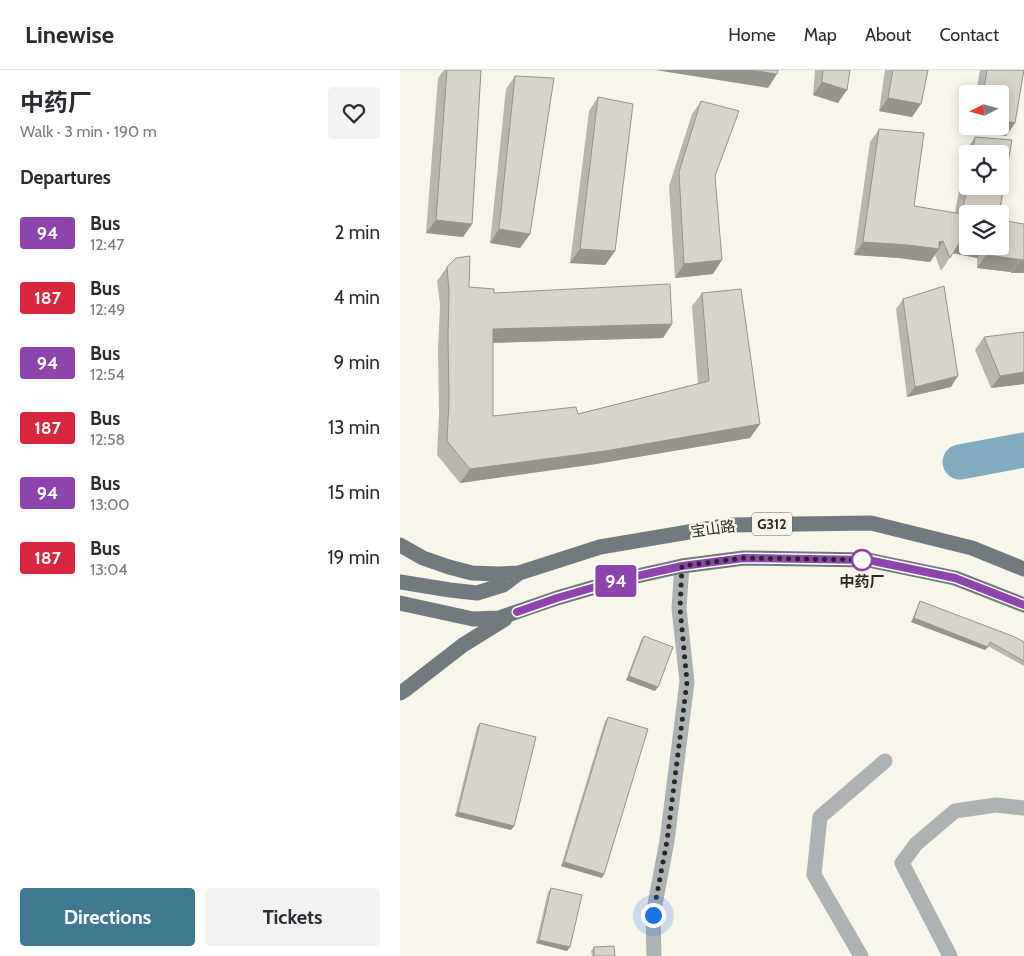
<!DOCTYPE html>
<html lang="en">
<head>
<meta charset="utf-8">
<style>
	body { margin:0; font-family:Cabin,"Noto Sans SC",sans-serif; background:#f2f2f3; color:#2b2b33; height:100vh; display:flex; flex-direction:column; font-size:19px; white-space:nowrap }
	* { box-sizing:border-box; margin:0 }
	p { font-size:16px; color:#7c7c81 }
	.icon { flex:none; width:28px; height:28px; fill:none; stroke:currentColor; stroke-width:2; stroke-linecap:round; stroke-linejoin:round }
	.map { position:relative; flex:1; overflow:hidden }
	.details { display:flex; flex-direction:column; background:#fff; width:400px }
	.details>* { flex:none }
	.badge { padding:0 10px; border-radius:4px; font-size:18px; line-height:32px }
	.needle { width:32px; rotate:264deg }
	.tools { position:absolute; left:559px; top:15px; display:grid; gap:10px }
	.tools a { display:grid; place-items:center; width:50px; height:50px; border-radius:5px; background:#fff; box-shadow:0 2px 12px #0003; font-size:25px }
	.you { position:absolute; width:25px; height:25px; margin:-12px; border:4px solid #fff; border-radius:50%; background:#1a73e8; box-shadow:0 0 0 8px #1a73e833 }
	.map>.badge { position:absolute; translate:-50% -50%; box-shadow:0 0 0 2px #fff }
	h2 { padding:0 20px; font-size:19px; line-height:45px }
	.round { display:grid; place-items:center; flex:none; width:52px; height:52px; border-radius:5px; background:#f2f2f3 }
	.head { display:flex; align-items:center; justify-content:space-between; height:85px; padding:0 20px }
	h1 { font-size:24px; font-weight:700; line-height:38px }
	.cta { display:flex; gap:10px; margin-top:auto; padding:10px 20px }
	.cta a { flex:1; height:58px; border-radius:5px; background:#3e7891; color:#fff; font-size:20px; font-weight:700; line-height:58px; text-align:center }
	.cta a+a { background:#f2f2f3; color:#2b2b33 }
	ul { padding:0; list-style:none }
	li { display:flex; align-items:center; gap:15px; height:65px; padding:0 20px }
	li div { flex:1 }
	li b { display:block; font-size:19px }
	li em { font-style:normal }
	li .badge { min-width:55px; font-weight:700; text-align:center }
	header { display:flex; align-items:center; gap:30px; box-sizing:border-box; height:70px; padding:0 25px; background:#fff; border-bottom:1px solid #e1e1e2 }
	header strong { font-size:24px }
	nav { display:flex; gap:28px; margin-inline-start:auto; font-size:18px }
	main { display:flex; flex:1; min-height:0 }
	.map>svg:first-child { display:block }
</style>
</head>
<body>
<header>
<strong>Linewise</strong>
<nav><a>Home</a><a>Map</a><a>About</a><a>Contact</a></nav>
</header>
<main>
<section class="details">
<div class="head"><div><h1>中药厂</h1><p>Walk · 3 min · 190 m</p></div><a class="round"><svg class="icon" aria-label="heart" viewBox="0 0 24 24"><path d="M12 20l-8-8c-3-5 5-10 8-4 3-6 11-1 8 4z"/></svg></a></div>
<h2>Departures</h2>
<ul>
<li><span class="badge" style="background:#8e44ad;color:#fff">94</span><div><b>Bus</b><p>12:47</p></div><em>2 min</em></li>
<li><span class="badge" style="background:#d7263d;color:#fff">187</span><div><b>Bus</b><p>12:49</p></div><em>4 min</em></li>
<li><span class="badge" style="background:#8e44ad;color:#fff">94</span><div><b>Bus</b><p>12:54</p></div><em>9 min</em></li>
<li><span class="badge" style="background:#d7263d;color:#fff">187</span><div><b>Bus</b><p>12:58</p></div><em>13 min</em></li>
<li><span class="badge" style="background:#8e44ad;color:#fff">94</span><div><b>Bus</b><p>13:00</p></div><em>15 min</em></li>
<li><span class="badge" style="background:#d7263d;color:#fff">187</span><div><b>Bus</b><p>13:04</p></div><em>19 min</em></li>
</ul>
<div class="cta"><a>Directions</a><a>Tickets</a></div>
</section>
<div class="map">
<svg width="624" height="886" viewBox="0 0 624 886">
	<rect width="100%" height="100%" fill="#f8f5ea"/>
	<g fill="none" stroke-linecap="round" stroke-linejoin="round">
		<path stroke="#82adc0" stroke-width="35" d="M 560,392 L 624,380"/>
		<path stroke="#adb2b4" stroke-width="15" d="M 254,886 L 253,845 L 267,771 L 287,612 L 279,538 L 282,496
			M 461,886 L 414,805 L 420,747 L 485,691
			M 550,886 L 502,793 L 516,774 L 555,741 L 596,735 L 624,738"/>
		<path stroke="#717a7e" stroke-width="15" d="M 0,475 L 23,488 L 49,497 L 72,503 L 98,504 L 119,503 L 200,477 L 330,455 L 471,453 L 572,478 L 624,499
			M 0,512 L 50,520 L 77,523 L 103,515 L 119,503
			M 0,533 L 73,549 L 99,548 L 157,528 L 219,510 L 282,496 L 344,488 L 468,490 L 555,508 L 624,535
			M 0,623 L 5,620 L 63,575 L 105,549"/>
	</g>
	<path fill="#bab6ae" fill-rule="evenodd" d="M 44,0 L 81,0 L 72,154 L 63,167 L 26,163 L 38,8 Z
		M 415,0 L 450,0 L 438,33 L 413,25 Z
		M 485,0 L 528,0 L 512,47 L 479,41 Z
		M 580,0 L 624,0 L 615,53 L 606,66 L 570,59 L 570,56 L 600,56 L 600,24 L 576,24 Z
		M 115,6 L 130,164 L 120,178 L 90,173 L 106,19 Z
		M 198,27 L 215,181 L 205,195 L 170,193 L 189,41 Z
		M 301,31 L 315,106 L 313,204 L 275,208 L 269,116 L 292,44 Z
		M 479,59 L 524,63 L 514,136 L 555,143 L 566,80 L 575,67 L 612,70 L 599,144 L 568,144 L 568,176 L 600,176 L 600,150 L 624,154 L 624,203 L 611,203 L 611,202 L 577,198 L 577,188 L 553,183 L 541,201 L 535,185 L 530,192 L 499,188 L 454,185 L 470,72 ZM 568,84 L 600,84 L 600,116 L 568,116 Z
		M 47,197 L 69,217 L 94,223 L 272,254 L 263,268 L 93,273 L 93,346 L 178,344 L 298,314 L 292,236 L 302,223 L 360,354 L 350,368 L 196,394 L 60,413 L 37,385 L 39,344 L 38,279 L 40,235 L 37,211 Z
		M 503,229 L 551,317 L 507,327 L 496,239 Z
		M 584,267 L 624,314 L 591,318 L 575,280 Z
		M 520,531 L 624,572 L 624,596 L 588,576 L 585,580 L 511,552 L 518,535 Z
		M 244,566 L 255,621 L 226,610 L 241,570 Z
		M 208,647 L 202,808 L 161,796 L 205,651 Z
		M 80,653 L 114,756 L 111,760 L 55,746 L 77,657 Z
		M 151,818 L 170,877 L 167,881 L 136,873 L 148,822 Z
		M 194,877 L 215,886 L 192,886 L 191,881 Z"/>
	<path fill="#97948d" d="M 255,0 L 350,0 L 377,4 L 368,18 Z
		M 422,12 L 447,20 L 438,33 L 413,25 Z
		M 488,28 L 521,34 L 512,47 L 479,41 Z
		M 600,50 L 615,53 L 606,66 L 570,59 L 572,56 L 600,56 Z
		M 36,150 L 72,154 L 63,167 L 26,163 Z
		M 99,159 L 130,164 L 120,178 L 90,173 Z
		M 561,170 L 568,171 L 568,176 L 586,176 L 577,188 L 552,183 Z
		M 543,171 L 538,179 L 539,179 L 530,192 L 499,188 L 454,185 L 463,172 L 508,175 L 539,172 Z
		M 180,179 L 215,181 L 205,195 L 170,193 Z
		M 586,185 L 620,189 L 611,202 L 577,198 Z
		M 322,190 L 313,204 L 275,208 L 284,194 Z
		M 620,190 L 624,190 L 624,203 L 611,203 Z
		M 272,254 L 263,268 L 84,273 L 93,259 Z
		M 624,302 L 624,314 L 591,318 L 600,306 Z
		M 558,306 L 551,317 L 507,327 L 515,317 Z
		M 360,354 L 350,368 L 196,394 L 60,413 L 70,399 Z
		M 514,548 L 588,577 L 585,580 L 511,552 Z
		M 229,606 L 258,617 L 255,621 L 226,610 Z
		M 58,742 L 114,756 L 111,760 L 55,746 Z
		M 164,792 L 204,804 L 202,808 L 161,796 Z
		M 139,870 L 170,877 L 167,881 L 136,873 Z"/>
	<path fill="#d8d4ca" stroke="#97948d" d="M 47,0 L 81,0 L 72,154 L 36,150 Z
		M 350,0 L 378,0 L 377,4 Z
		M 423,0 L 450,0 L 447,20 L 422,12 Z
		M 493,0 L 528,0 L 521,34 L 488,28 Z
		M 587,0 L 624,0 L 615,53 L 600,50 L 600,24 L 583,24 Z
		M 115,6 L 154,8 L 130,164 L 99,159 Z
		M 198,27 L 233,34 L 215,181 L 180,179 Z
		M 301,31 L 339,41 L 315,106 L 322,190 L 284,194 L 279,102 Z
		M 479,59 L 524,63 L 514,136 L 562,144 L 568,111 L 568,116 L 600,116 L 600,84 L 572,84 L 575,67 L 612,70 L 599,144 L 568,144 L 568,171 L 561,170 L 550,188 L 543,171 L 539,172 L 539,179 L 508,175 L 463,172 Z
		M 600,150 L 624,154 L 624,190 L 586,185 L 586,176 L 600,176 Z
		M 70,186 L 69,217 L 94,219 L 94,223 L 270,214 L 272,254 L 93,259 L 93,346 L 176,337 L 178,344 L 309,311 L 302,223 L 341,219 L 360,354 L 205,381 L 70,399 L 47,371 L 49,330 L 48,266 L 49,221 L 47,197 L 56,188 Z
		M 544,216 L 558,306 L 515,317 L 503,229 Z
		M 624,262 L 624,302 L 600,306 L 584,267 Z
		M 520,531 L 615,567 L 624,572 L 624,591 L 590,572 L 588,577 L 514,548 Z
		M 244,566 L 273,577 L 258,617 L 229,606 Z
		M 208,647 L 248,659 L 204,804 L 164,792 Z
		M 80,653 L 136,667 L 114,756 L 58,742 Z
		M 151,818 L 182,825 L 170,877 L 139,870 Z
		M 214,876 L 215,886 L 194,886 L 194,877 Z"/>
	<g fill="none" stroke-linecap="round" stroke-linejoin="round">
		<g stroke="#fff" stroke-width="11">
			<path id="line" d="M 117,542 L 157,528 L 219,510 L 282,496 L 344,488 L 468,490 L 555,508 L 624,535"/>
		</g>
		<use href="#line" stroke="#8e44ad" stroke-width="8"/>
		<path stroke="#2a2925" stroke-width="5" stroke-dasharray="0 9" d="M 253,845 L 267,771 L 287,612 L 280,538 L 282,496 L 344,488 L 468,490 L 462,490"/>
	</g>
	<circle fill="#fff" stroke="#8e44ad" stroke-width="2.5" cx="462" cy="490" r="10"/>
	<g text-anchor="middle" stroke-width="5" stroke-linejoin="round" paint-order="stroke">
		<rect fill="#f8f5ea" stroke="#686660" stroke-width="1" x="352" y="442.5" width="40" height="23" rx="4"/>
		<g font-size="14" font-weight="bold" fill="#2a2925">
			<text x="372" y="459">G312</text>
		</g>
		<g font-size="15" fill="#2a2925" stroke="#f8f5ea">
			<text transform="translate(313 459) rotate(-8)" y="5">宝山路</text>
		</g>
		<g font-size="15" font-weight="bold" fill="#2a2925" stroke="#f8f5ea">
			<text x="462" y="517">中药厂</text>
		</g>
	</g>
</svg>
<div class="tools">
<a><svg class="needle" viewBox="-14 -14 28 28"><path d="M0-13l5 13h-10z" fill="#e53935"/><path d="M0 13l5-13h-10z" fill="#7c7c81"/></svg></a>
<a><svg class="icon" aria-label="locate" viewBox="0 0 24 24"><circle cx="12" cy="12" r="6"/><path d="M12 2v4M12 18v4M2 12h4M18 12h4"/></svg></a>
<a><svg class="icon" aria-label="layers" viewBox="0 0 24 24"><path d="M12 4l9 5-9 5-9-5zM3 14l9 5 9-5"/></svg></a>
</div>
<div class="you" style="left:253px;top:845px"></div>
<b class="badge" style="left:216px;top:511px;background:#8e44ad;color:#fff">94</b>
</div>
</main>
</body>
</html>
